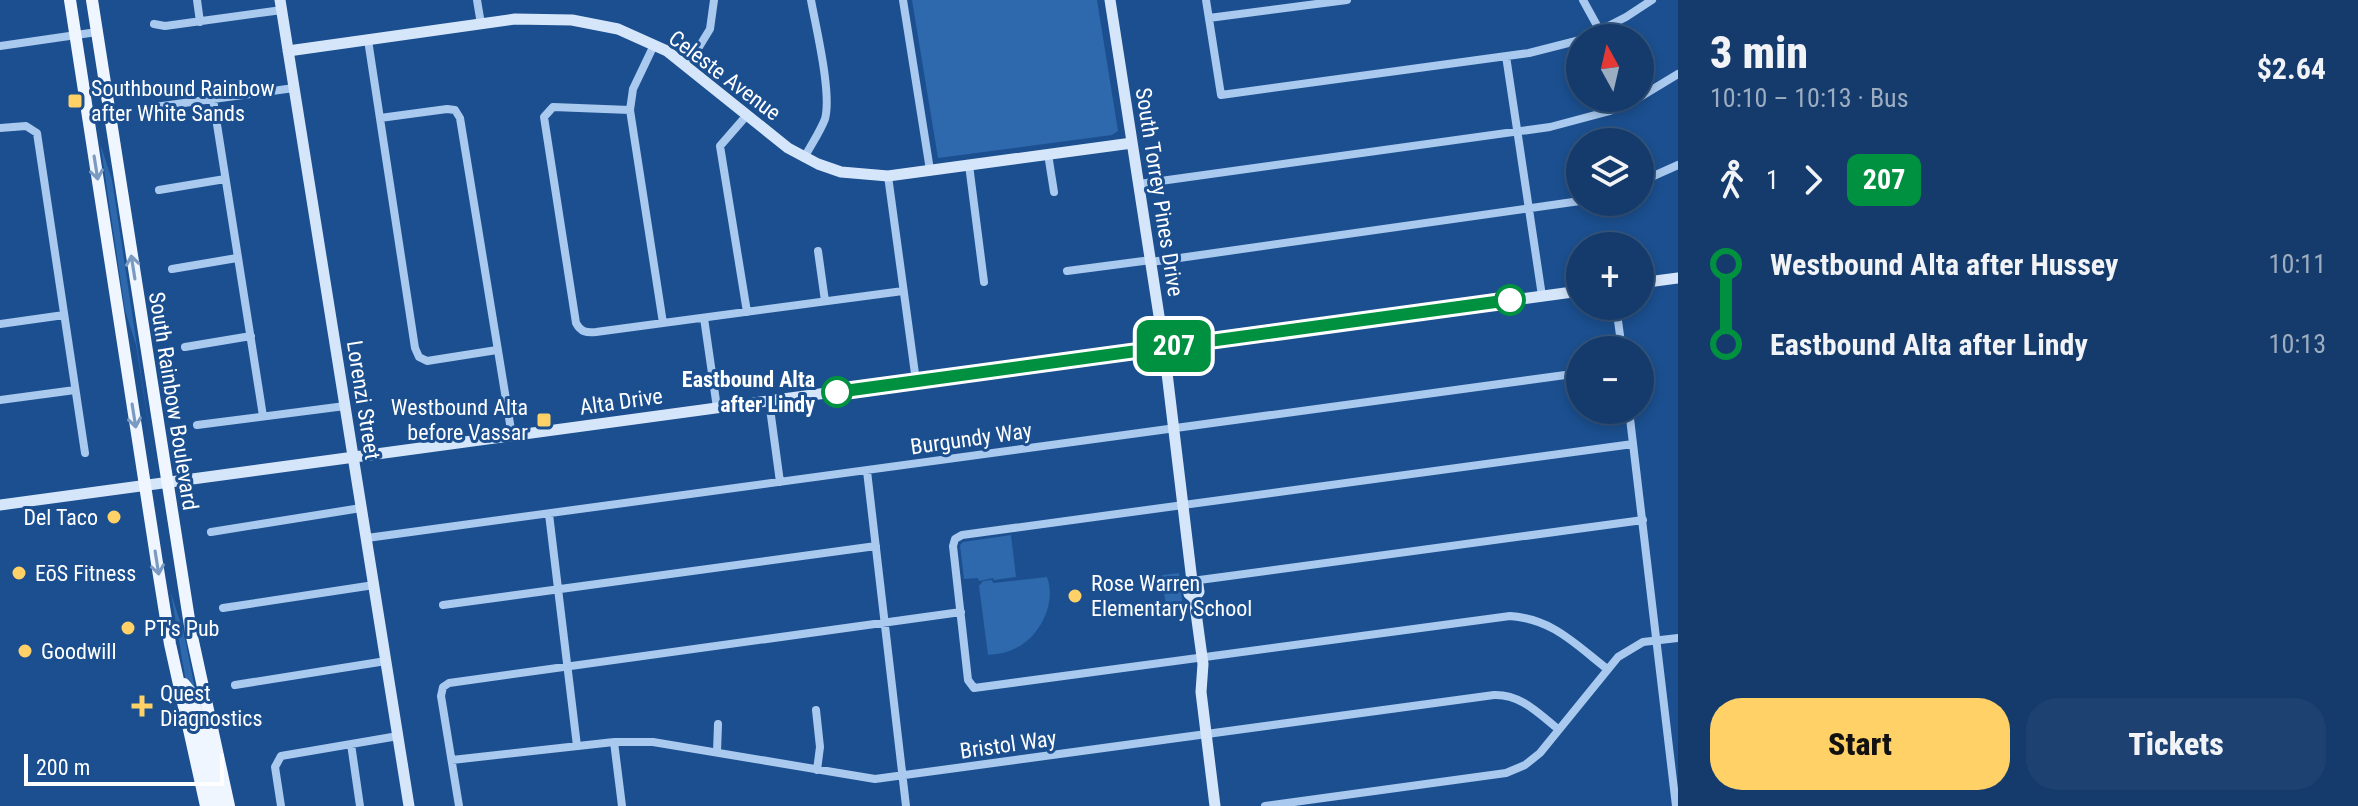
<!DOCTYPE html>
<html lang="en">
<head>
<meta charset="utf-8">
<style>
	body { margin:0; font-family:"Roboto Condensed",sans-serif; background:#1d4271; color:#f1f3f6; height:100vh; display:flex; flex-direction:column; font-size:30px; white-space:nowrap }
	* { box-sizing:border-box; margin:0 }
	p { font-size:26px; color:#9dadc1 }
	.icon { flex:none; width:44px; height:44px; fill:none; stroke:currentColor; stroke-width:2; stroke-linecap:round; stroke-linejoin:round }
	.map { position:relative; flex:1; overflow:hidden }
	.panel { display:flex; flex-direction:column; background:#143b6b; width:680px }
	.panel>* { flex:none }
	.badge { padding:0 16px; border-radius:12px; font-size:28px; line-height:52px }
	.needle { width:52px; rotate:352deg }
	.tools { position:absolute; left:1566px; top:24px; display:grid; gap:16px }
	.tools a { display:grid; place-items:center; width:88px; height:88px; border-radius:50%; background:#143b6b; box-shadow:0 4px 12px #0003,0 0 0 2px #33557e; font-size:40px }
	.scale { position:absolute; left:24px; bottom:20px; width:200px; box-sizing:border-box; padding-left:8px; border:4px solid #fff; border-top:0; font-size:22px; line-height:28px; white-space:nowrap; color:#fff; -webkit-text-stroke:6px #1b4f8f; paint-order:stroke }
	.map>.badge { position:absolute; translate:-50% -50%; box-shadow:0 0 0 4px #fff }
	.legs { display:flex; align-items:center; gap:12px; height:88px; padding:0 32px; font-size:26px }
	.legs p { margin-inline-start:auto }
	.summary { display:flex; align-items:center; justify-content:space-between; height:136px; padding:0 32px }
	h1 { font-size:44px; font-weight:800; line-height:60px }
	.cta { display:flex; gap:16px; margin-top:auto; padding:16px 32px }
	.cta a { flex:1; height:92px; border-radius:32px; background:#ffd166; color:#111; font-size:32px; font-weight:800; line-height:92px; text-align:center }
	.cta a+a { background:#1d4271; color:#f1f3f6 }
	ul { padding:0 32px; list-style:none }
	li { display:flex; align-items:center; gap:28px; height:80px; font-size:30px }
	li i { display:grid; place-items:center; width:12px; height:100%; margin:0 10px; background:currentColor }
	li i::after { content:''; width:20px; height:20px; margin:-10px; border:6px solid; border-radius:50%; background:#143b6b }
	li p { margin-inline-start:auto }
	li:first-child i { background:linear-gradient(#0000 50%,currentColor 0) }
	li:last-child i { background:linear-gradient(currentColor 50%,#0000 0) }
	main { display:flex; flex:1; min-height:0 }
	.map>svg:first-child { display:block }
</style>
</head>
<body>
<main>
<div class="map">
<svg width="1678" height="806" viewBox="0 0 1678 806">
	<rect width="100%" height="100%" fill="#1b4f8f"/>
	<path fill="#2e69ad" d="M 912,0 L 1097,0 L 1118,131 L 1112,135 L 938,158 Z
		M 86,47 L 100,143 L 112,180 L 155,466 L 136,345 L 125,310 Z
		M 156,505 L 171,593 L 184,634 L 199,709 L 186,682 Z
		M 1011,535 L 1016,577 L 994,580 L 993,578 L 979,581 L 978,578 L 964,579 L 960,545 L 963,542 Z
		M 1179,573 L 1182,601 L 1177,607 L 1166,608 L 1162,575 Z
		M 1047,577 C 1057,604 1039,638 1014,649 C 1006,653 997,654 988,655 L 979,586 L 983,581 L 992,580 L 993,583 Z"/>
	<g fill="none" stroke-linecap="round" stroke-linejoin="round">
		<path stroke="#a9c9ee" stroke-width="8" d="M 197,0 L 200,22
			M 477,0 L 481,24
			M 903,0 L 930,170
			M 1206,0 L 1221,95 L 1529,53 L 1580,40
			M 1583,0 L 1600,31
			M 1209,18 L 1347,0
			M 154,24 L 165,26 L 282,10
			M 1585,38 L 1626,17 L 1652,0
			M 368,40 L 415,348 L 419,357 L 427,361 L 497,350
			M 654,45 L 633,89 L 630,110 L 663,323
			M 0,46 L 97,32
			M 1506,56 L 1542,296
			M 688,65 L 710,29 L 714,0
			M 1640,97 L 1678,74
			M 213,99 L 263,416
			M 147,108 L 294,88
			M 630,110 L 553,107 L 544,117 L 576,323 C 581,332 586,333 596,332 L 903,291
			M 747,115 L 720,146 L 747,312
			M 380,118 L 447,109 L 455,110 L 460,118 L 512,436
			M 0,128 L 26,126 L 37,133 L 85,453
			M 1048,154 L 1054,192
			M 804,158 C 811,145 820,132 825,119 C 832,93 816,28 811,0
			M 969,165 L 984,282
			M 888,176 L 916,381
			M 1640,182 L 1678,165
			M 1139,184 L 1550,127 L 1610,111 L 1637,98
			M 159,190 L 225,179
			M 818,251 L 825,301
			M 1151,262 L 1580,201
			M 172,269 L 237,258
			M 1067,271 L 1151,260
			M 1616,306 L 1622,350
			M 704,318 L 717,408
			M 0,324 L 64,315
			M 185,347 L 251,336
			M 0,400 L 75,390
			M 769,401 L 780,482
			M 1629,410 L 1676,806
			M 197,425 L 345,406
			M 867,471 L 906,806
			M 549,514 L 577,746
			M 211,532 L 361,508
			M 367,538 L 1580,373
			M 1192,581 L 1643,520
			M 443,605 L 876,546
			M 223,608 L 374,585
			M 1606,668 C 1574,643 1552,619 1510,616 L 974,688 L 968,680 L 953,546 L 955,539 L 962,535 L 1633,444
			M 235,685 L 386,661
			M 816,710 L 820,747 L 817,770
			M 614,742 L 622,806
			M 351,744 L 360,806
			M 717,752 L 718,724
			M 452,760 L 614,742 L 653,742 L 875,779 L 1494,695 C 1521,694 1539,714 1558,729
			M 281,806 L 275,767 L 281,756 L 398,736
			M 459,806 L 441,696 L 443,687 L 449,683 L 961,612
			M 1265,806 L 1506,773 L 1525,765 L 1540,753 L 1618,657 L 1643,642 L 1678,638"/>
		<path stroke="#d6e6fa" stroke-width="11" d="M 280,0 L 409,806
			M 1110,0 L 1164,348 L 1192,581 L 1188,587 L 1189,594 L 1194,598
			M 288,51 L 515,19 L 572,20 L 618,29 L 667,51 L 788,148 L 818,164 L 841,172 L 888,176 L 1132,143
			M 1640,283 L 1678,278
			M 0,505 L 1580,291
			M 1192,581 L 1198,585 L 1199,592 L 1194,598 L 1203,664 L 1201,692 L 1215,806"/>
		<path stroke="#f0f6ff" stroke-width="12" d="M 70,0 L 157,563 L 170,644 L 206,806
			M 92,0 L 191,632 L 229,806
			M 179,684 L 184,684 L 192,694 L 218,806"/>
	</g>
	<defs><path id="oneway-shaft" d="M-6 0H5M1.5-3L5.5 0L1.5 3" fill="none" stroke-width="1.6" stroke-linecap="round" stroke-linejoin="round" transform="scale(2)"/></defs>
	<g stroke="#7b9ac1">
		<use href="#oneway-shaft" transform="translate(96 168) rotate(81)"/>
		<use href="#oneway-shaft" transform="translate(133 267) rotate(-99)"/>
		<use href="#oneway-shaft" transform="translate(134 416) rotate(81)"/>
		<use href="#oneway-shaft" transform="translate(157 563) rotate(81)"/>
	</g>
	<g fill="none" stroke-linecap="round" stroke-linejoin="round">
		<g stroke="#fff" stroke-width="18">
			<path id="line-1" d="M 837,392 L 1510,300"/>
		</g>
		<use href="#line-1" stroke="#009140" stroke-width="12"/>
	</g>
	<g fill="#ffd166" stroke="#1b4f8f" stroke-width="3">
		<rect x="67" y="93" width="16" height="16" rx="4"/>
		<rect x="536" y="412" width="16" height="16" rx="4"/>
		<circle cx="114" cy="517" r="8"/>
		<circle cx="19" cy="573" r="8"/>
		<circle cx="1075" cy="596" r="8"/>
		<circle cx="128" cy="628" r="8"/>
		<circle cx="25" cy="651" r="8"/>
		<path d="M138 694h8v8h8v8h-8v8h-8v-8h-8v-8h8z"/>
	</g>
	<g fill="#fff" stroke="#009140" stroke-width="4">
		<circle cx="1510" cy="300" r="14"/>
		<circle cx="837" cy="392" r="14"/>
	</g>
	<g text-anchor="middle" stroke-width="6" stroke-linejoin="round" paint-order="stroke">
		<g font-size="22" fill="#fff" stroke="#1b4f8f">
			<text transform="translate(725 75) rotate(37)" y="8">Celeste Avenue</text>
			<text transform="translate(1160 192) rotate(81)" y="8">South Torrey Pines Drive</text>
			<text transform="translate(364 400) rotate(81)" y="8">Lorenzi Street</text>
			<text transform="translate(174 401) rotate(81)" y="8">South Rainbow Boulevard</text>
			<text transform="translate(621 401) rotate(-8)" y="8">Alta Drive</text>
			<text transform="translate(971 438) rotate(-8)" y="8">Burgundy Way</text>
			<text transform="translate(1008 744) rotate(-8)" y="8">Bristol Way</text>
		</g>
		<g font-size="22" fill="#fff" stroke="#1b4f8f" text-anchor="start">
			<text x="91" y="96">Southbound Rainbow<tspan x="91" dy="25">after White Sands</tspan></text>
			<text x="528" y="415" text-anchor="end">Westbound Alta<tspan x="528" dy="25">before Vassar</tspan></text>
			<text x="98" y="525" text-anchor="end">Del Taco</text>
			<text x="35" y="581">EōS Fitness</text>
			<text x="1091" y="591">Rose Warren<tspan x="1091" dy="25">Elementary School</tspan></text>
			<text x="144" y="636">PT's Pub</text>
			<text x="41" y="659">Goodwill</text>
			<text x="160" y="701">Quest<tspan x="160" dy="25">Diagnostics</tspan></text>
		</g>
		<g font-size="22" font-weight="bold" fill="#fff" stroke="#1b4f8f" text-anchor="end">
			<text x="815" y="387">Eastbound Alta<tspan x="815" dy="25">after Lindy</tspan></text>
		</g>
	</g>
</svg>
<div class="tools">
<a><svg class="needle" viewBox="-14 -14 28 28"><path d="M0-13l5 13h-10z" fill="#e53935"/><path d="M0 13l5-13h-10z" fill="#9dadc1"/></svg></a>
<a><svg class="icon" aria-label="layers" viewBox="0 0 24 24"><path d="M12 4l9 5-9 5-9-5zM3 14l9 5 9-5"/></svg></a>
<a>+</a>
<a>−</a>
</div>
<div class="scale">200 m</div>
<b class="badge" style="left:1174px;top:346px;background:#009140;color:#fff">207</b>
</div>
<section class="panel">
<div class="summary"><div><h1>3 min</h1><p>10:10 – 10:13 · Bus</p></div><b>$2.64</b></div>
<div class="legs"><svg class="icon" aria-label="walk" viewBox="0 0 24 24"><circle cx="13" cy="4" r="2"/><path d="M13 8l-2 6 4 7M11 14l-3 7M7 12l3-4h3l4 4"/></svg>1<svg class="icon" aria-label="forward" viewBox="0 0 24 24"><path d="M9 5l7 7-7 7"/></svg><b class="badge" style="background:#009140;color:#fff">207</b></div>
<ul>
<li><i style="color:#009140"></i><b>Westbound Alta after Hussey</b><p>10:11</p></li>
<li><i style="color:#009140"></i><b>Eastbound Alta after Lindy</b><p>10:13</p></li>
</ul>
<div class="cta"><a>Start</a><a>Tickets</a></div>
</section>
</main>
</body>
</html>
